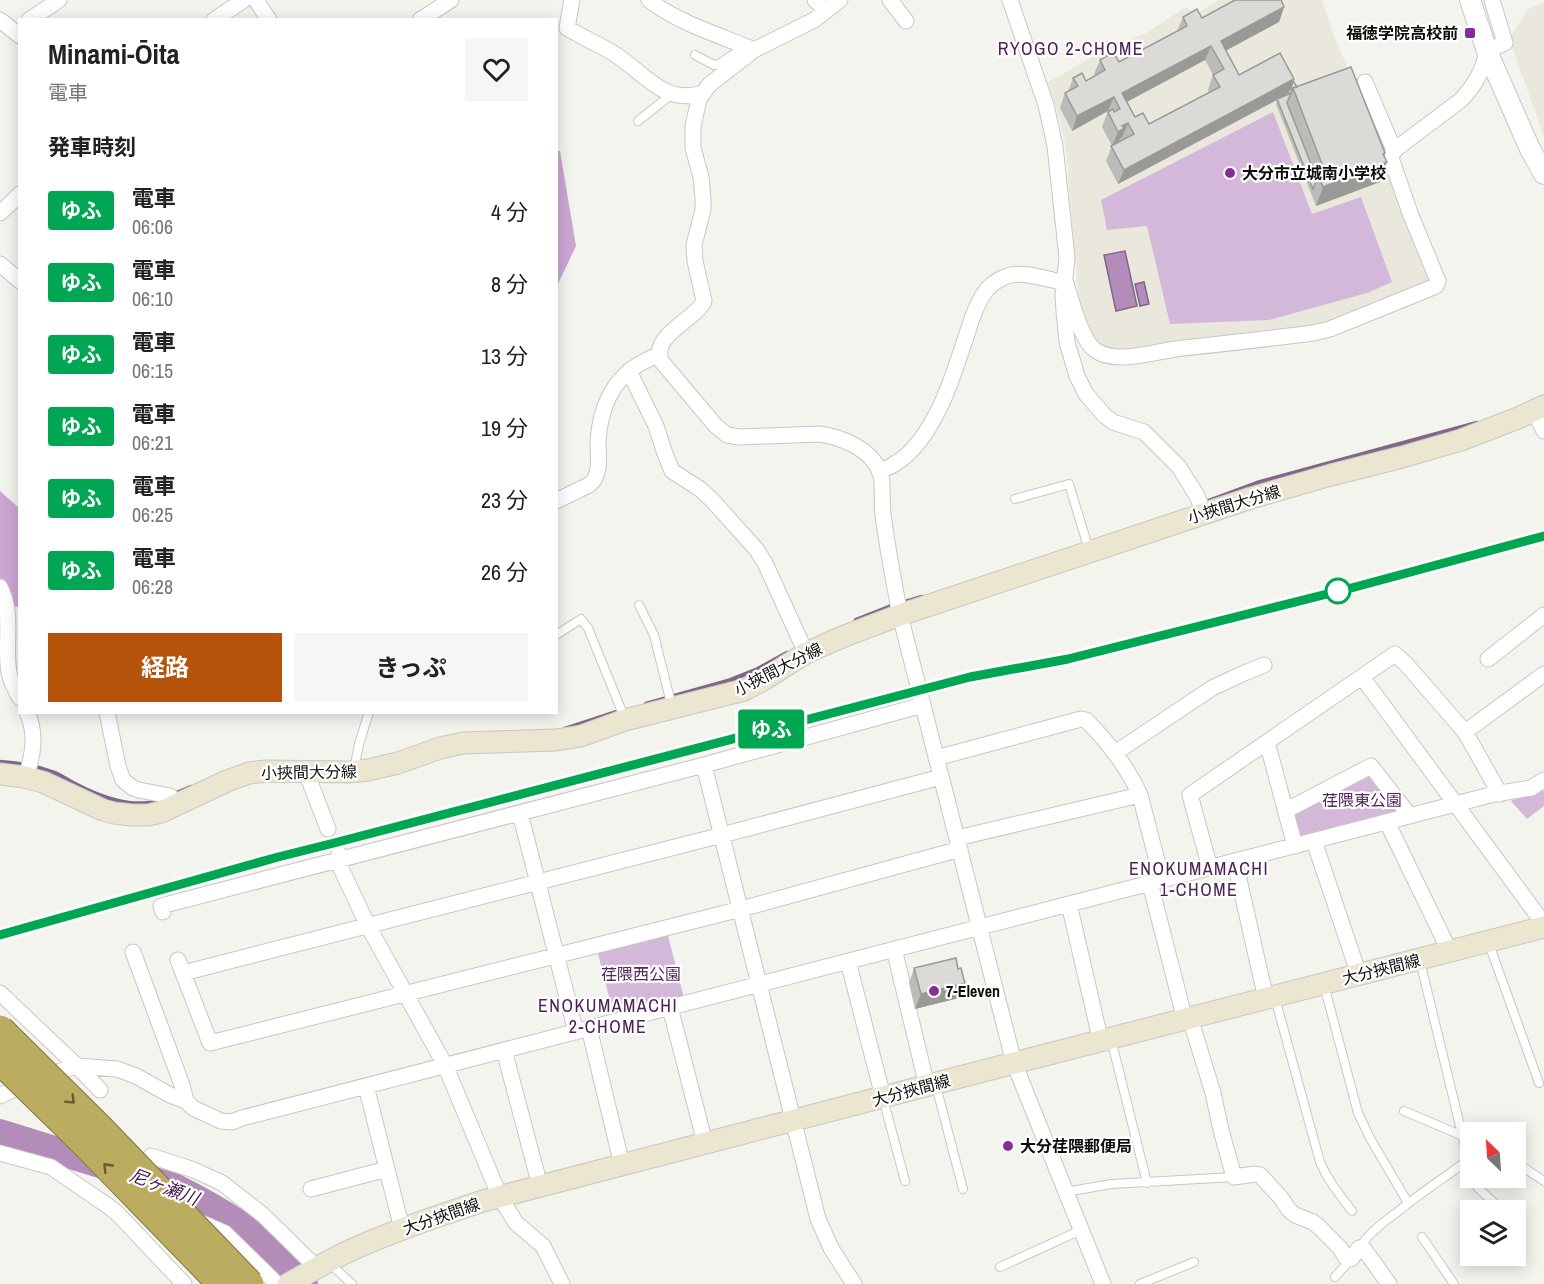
<!DOCTYPE html>
<html lang="ja">
<head>
<meta charset="utf-8">
<style>
	body { margin:0; font-family:"Archivo Narrow","Noto Sans JP",sans-serif; background:#f6f6f6; color:#222; height:100vh; display:flex; flex-direction:column; font-size:22px; white-space:nowrap }
	* { box-sizing:border-box; margin:0 }
	p { font-size:20px; color:#767676 }
	.icon { flex:none; width:33px; height:33px; fill:none; stroke:currentColor; stroke-width:2; stroke-linecap:round; stroke-linejoin:round }
	.map { position:relative; flex:1; overflow:hidden }
	.panel { position:absolute; left:18px; top:18px; width:540px; height:696px; display:flex; flex-direction:column; background:#fff; border-radius:0px; box-shadow:0 3px 15px #0003 }
	.panel>* { flex:none }
	.badge { padding:0 12px; border-radius:4px; font-size:21px; line-height:39px }
	.needle { width:39px; rotate:335deg }
	.fabs { position:absolute; left:1460px; top:1122px; display:grid; gap:12px }
	.fabs a { display:grid; place-items:center; width:66px; height:66px; border-radius:0px; background:#fff; box-shadow:0 3px 15px #0003; font-size:30px }
	.map>.badge { position:absolute; translate:-50% -50%; box-shadow:0 0 0 3px #fff }
	h2 { padding:0 30px; font-size:22px; line-height:54px }
	.round { display:grid; place-items:center; flex:none; width:63px; height:63px; border-radius:0px; background:#f6f6f6 }
	.overview { display:flex; align-items:center; justify-content:space-between; height:102px; padding:0 30px }
	h1 { font-size:28px; font-weight:700; line-height:45px }
	.button { display:flex; gap:12px; margin-top:auto; padding:12px 30px }
	.button a { flex:1; height:69px; border-radius:0px; background:#b45309; color:#fff; font-size:24px; font-weight:700; line-height:69px; text-align:center }
	.button a+a { background:#f6f6f6; color:#222 }
	ul { padding:0; list-style:none }
	li { display:flex; align-items:center; gap:18px; height:72px; padding:0 30px }
	li div { flex:1 }
	li b { display:block; font-size:22px }
	li em { font-style:normal }
	li .badge { min-width:66px; font-weight:700; text-align:center }
	.map>svg:first-child { display:block }
</style>
</head>
<body>
<div class="map">
<svg width="1544" height="1284" viewBox="0 0 1544 1284">
	<rect width="100%" height="100%" fill="#f4f4ef"/>
	<path fill="#eae8dc" d="M 1219,0 L 1322,0 L 1335,39 L 1386,156 L 1434,281 L 1329,324 L 1130,353 L 1098,349 L 1082,319 L 1078,290 L 1068,178 L 1068,168 L 1064,137 L 1058,114 L 1048,82 L 1109,48 L 1146,33 L 1186,7 L 1195,14 Z
		M 1544,3 L 1544,137 L 1509,38 L 1530,7 Z"/>
	<path fill="#d4b8d9" d="M 1273,112 L 1312,214 L 1361,197 L 1392,282 L 1367,293 L 1269,320 L 1170,324 L 1147,226 L 1107,230 L 1101,200 Z
		M 1370,775 L 1398,809 L 1398,814 L 1301,838 L 1296,836 L 1291,816 Z
		M 1538,791 L 1544,791 L 1544,806 L 1527,819 L 1511,801 L 1516,798 Z
		M 667,932 L 684,998 L 614,1016 L 597,950 Z"/>
	<path fill="#cda6d4" d="M 557,151 L 560,151 L 576,246 L 557,286 Z
		M 0,491 L 19,508 L 19,607 L 0,605 Z"/>
	<path fill="#b38cba" stroke="#816686" stroke-width="1.5" d="M 1125,251 L 1137,306 L 1116,311 L 1104,255 Z
		M 1144,282 L 1149,304 L 1140,306 L 1135,284 Z"/>
	<g fill="none" stroke-linecap="round" stroke-linejoin="round">
		<path stroke="#816686" stroke-width="4.5" d="M 1203,503 L 1257,483 L 1477,423
			M 856,620 L 889,607 L 922,597
			M 646,704 L 728,681 L 758,669 L 787,653
			M 565,729 L 617,712
			M 0,762 C 18,763 38,767 55,773 C 62,776 68,781 75,784 C 99,797 134,810 160,800
			M 174,794 L 191,787"/>
		<path stroke="#b38cba" stroke-width="28" d="M 0,1133 L 174,1187 C 196,1198 218,1210 239,1224 C 262,1241 283,1263 304,1284"/>
		<g stroke="#c8c7c2" stroke-width="10">
			<path id="service" d="M 695,55 L 714,65 L 719,64 L 745,46
				M 638,121 L 672,94
				M 1015,499 L 1069,484 L 1089,550
				M 639,605 L 654,635 L 672,707
				M 556,635 L 581,619 L 588,628 L 625,719
				M 354,770 L 359,744 L 369,712
				M 1489,944 L 1539,1083
				M 1420,961 L 1470,1167
				M 1324,985 L 1358,1113 L 1370,1138 L 1408,1203
				M 1275,998 L 1320,1162 C 1328,1181 1340,1195 1352,1211
				M 1111,1039 L 1147,1183
				M 936,1086 L 963,1189
				M 883,1098 L 905,1181
				M 1404,1111 L 1470,1139
				M 1515,1162 L 1544,1181
				M 1474,1178 L 1478,1188 L 1502,1210
				M 1066,1192 L 1111,1184 L 1234,1177
				M 1515,1222 L 1520,1227
				M 1422,1237 L 1454,1284
				M 1359,1248 C 1368,1234 1382,1223 1396,1213 C 1419,1194 1444,1178 1468,1160
				M 329,1263 L 352,1284
				M 1000,1267 L 1081,1230
				M 1335,1277 L 1351,1259
				M 1140,1284 L 1194,1262"/>
		</g>
		<g stroke="#c8c7c2" stroke-width="17">
			<path id="minor" d="M 256,0 L 269,20
				M 572,0 L 567,28 C 582,37 598,44 613,53 C 643,71 663,106 703,93
				M 649,0 C 676,22 722,36 754,50
				M 815,0 L 826,11
				M 840,0 L 814,20 L 754,50 L 709,85 L 699,99 L 693,126 L 693,148 L 701,177 L 703,199 L 703,210 L 694,245 L 695,261 L 704,301 C 696,320 648,336 662,362 L 715,425 L 727,435 L 739,437 L 819,434 C 842,437 871,449 880,472 C 884,482 881,502 883,514 C 887,548 894,581 900,615 L 1014,1063 L 1103,1284
				M 890,0 L 906,21
				M 1010,0 L 1046,105 L 1055,146 L 1067,258 L 1063,295 L 1064,311 L 1067,342 L 1077,376 L 1086,394 L 1104,415 L 1113,422 L 1144,432 L 1179,467 L 1197,496 L 1204,513
				M 0,20 L 20,36
				M 29,20 L 59,0
				M 214,20 L 244,0
				M 420,20 L 451,0
				M 1365,82 L 1394,150
				M 0,213 L 20,194
				M 0,264 L 20,281
				M 629,371 L 656,426 L 664,451 L 672,471 L 700,489 L 712,500 L 756,549 L 765,563 L 806,653
				M 1534,411 L 1544,431
				M 879,471 C 885,469 891,467 896,463 C 915,452 929,429 939,409 C 951,385 959,357 968,331 C 972,317 978,301 987,289 C 993,283 1002,277 1011,275 C 1028,272 1049,280 1066,283 C 1071,300 1081,340 1095,350 C 1102,355 1112,357 1121,357 C 1139,357 1157,352 1175,349 C 1221,344 1267,339 1313,333 L 1330,329 L 1436,286 L 1438,281 L 1410,213 L 1391,158 L 1392,154 L 1397,148 L 1461,100 C 1475,85 1483,71 1487,51 L 1505,43 L 1492,0
				M 556,501 L 589,485 C 602,475 598,456 598,441 C 601,399 618,369 659,355
				M 0,587 C 14,613 4,645 9,672 C 11,681 15,690 20,698
				M 1488,659 L 1544,615
				M 1362,677 L 1544,924
				M 107,712 L 118,766 L 123,780 L 133,788 L 139,790 L 170,796 L 176,805
				M 1465,732 L 1544,674
				M 1267,742 L 1295,846
				M 1115,753 L 1212,688 L 1242,674 L 1264,665
				M 936,758 L 1081,719 L 1086,720 C 1108,742 1127,766 1140,795 L 1162,880
				M 704,765 L 818,1219 L 831,1248 L 854,1284
				M 306,772 L 328,829
				M 26,777 C 33,755 37,734 27,712
				M 1285,811 L 1371,766 L 1410,816
				M 520,813 L 576,1032
				M 1387,822 L 1450,952
				M 957,838 L 1140,795
				M 1314,841 L 1359,975
				M 339,854 L 337,860 L 368,926 L 445,1065 L 500,1197 L 516,1223 L 543,1246 L 562,1284
				M 1235,862 L 1266,999
				M 1210,868 L 1190,795 L 1395,654 L 1406,664 L 1465,732 L 1500,794
				M 1150,883 L 1185,1020
				M 1069,904 L 1101,1042
				M 163,912 L 161,906 L 704,765 L 923,705
				M 894,949 L 927,1086
				M 133,952 L 182,1085 L 186,1101 L 193,1108 L 221,1121 L 232,1122 L 242,1118 L 1494,794 L 1531,788 L 1544,780
				M 178,960 L 210,1043 L 741,909 L 960,849
				M 848,961 L 883,1097
				M 183,973 L 722,835 L 941,777
				M 0,993 L 77,1066 L 100,1090
				M 670,1007 L 705,1143
				M 1190,1018 L 1213,1093 L 1221,1130 L 1234,1177 L 1255,1174 L 1260,1175 L 1281,1198 L 1289,1210 L 1295,1215 L 1313,1222 L 1319,1227 L 1340,1248 L 1346,1258 L 1351,1259 L 1359,1248 L 1364,1249 L 1389,1284
				M 589,1028 L 622,1165
				M 504,1050 L 540,1186
				M 366,1086 L 402,1229
				M 0,1096 L 32,1080 L 77,1066 L 117,1069 L 136,1076 L 170,1095 L 186,1101
				M 0,1153 L 51,1167 L 108,1206 L 117,1213 L 184,1284
				M 151,1156 L 194,1170 L 222,1183 L 263,1215 L 317,1268
				M 311,1189 L 387,1169
				M 197,1222 L 202,1223 L 225,1233 L 277,1284"/>
		</g>
		<g stroke="#c8c7c2" stroke-width="22">
			<path id="tertiary" d="M 1470,0 L 1487,51 L 1530,149 L 1544,174"/>
		</g>
		<g stroke="#c8c7c2" stroke-width="23">
			<path id="secondary" d="M 0,774 L 24,777 L 43,782 L 103,810 L 114,813 L 132,815 L 148,815 L 161,812 L 227,781 L 249,773 L 266,771 L 348,772 L 368,770 L 398,763 L 440,748 L 463,743 L 556,740 L 581,736 L 625,720 L 744,690 L 765,679 L 806,653 L 842,637 L 900,615 L 1251,498 L 1331,475 L 1402,457 L 1461,440 L 1518,418 L 1544,406
				M 288,1284 C 308,1273 328,1261 349,1251 C 393,1231 438,1216 483,1201 L 1014,1063 L 1544,927"/>
		</g>
		<use href="#service" stroke="#fff" stroke-width="8"/>
		<use href="#minor" stroke="#fff" stroke-width="15"/>
		<use href="#tertiary" stroke="#fff" stroke-width="20"/>
		<use href="#secondary" stroke="#ebe6cf" stroke-width="21"/>
		<path stroke="#575754" stroke-width="4.5" stroke-dasharray="10 10" stroke-linecap="butt" d="M 0,935 L 278,857 L 334,844 L 970,677 L 1068,659 L 1355,587 L 1544,536"/>
		<g stroke="#7e7542" stroke-width="29" stroke-linecap="butt">
			<path id="motorway-bridge" d="M 0,1029 L 101,1129 L 250,1284
				M 0,1061 L 86,1145 L 221,1284"/>
		</g>
		<use href="#motorway-bridge" stroke="#bbad5f" stroke-width="27"/>
	</g>
	<path fill="#bcbbb8" fill-rule="evenodd" d="M 1284,7 L 1279,22 L 1226,50 L 1239,75 L 1293,81 L 1297,87 L 1385,153 L 1380,182 L 1316,206 L 1276,104 L 1277,100 L 1118,184 L 1106,161 L 1112,146 L 1102,127 L 1108,111 L 1072,131 L 1060,108 L 1065,93 L 1068,92 L 1073,78 L 1086,81 L 1095,76 L 1094,74 L 1100,60 L 1119,62 L 1177,31 L 1183,17 L 1202,18 ZM 1205,60 L 1213,75 L 1208,89 L 1209,92 L 1149,124 L 1135,117 L 1127,102 Z
		M 914,968 L 958,969 L 959,998 L 915,1009 L 909,983 Z"/>
	<path fill="#999996" d="M 1284,7 L 1279,22 L 1216,56 L 1221,41 Z
		M 1211,46 L 1205,60 L 1119,106 L 1122,93 Z
		M 1294,79 L 1288,94 L 1118,184 L 1124,170 Z
		M 1114,97 L 1108,111 L 1072,131 L 1077,116 Z
		M 1128,123 L 1122,137 L 1120,139 L 1118,143 L 1112,146 L 1118,132 L 1122,126 Z
		M 1385,153 L 1381,164 L 1387,162 L 1380,182 L 1316,206 L 1323,187 Z
		M 965,983 L 959,998 L 915,1009 L 921,994 Z"/>
	<path fill="#dbdad6" stroke="#999996" stroke-width="1.5" fill-rule="evenodd" d="M 1235,0 L 1281,0 L 1284,7 L 1221,41 L 1239,75 L 1280,53 L 1294,79 L 1124,170 L 1111,146 L 1134,134 L 1128,123 L 1122,126 L 1124,128 L 1118,132 L 1108,112 L 1113,109 L 1114,112 L 1120,109 L 1114,97 L 1077,116 L 1065,93 L 1078,86 L 1073,78 L 1082,73 L 1086,81 L 1105,70 L 1100,60 L 1113,52 L 1119,62 L 1187,26 L 1183,17 L 1197,9 L 1202,18 ZM 1211,46 L 1224,69 L 1213,75 L 1220,87 L 1149,124 L 1143,113 L 1135,117 L 1122,93 Z
		M 1351,67 L 1385,153 L 1383,154 L 1387,162 L 1323,187 L 1318,175 L 1325,172 L 1293,88 Z
		M 1293,81 L 1297,87 L 1293,88 L 1292,91 L 1291,88 Z
		M 1291,93 L 1287,103 L 1317,179 L 1313,189 L 1277,99 Z
		M 956,958 L 958,969 L 961,968 L 965,983 L 921,994 L 914,968 Z"/>
	<defs><path id="oneway-chevron" d="M-2-3.5L2.5 0L-2 3.5" fill="none" stroke-width="1.6" stroke-linecap="round" stroke-linejoin="round" transform="scale(1.5)"/></defs>
	<g stroke="#645d36">
		<use href="#oneway-chevron" transform="translate(71 1100) rotate(45)"/>
		<use href="#oneway-chevron" transform="translate(107 1167) rotate(-134)"/>
	</g>
	<g fill="none" stroke-linecap="round" stroke-linejoin="round">
		<g stroke="#fff" stroke-width="14">
			<path id="line" d="M 0,935 L 278,857 L 334,843 L 970,677 L 1068,659 L 1355,587 L 1544,536"/>
		</g>
		<use href="#line" stroke="#00a651" stroke-width="9"/>
	</g>
	<g fill="#882d98" stroke="#fff" stroke-width="2">
		<rect x="1464" y="27" width="12" height="12" rx="3"/>
		<circle cx="1230" cy="173" r="6"/>
		<circle cx="934" cy="991" r="6"/>
		<circle cx="1008" cy="1146" r="6"/>
	</g>
	<circle fill="#fff" stroke="#00a651" stroke-width="3" cx="1338" cy="591" r="12"/>
	<g text-anchor="middle" stroke-width="4.5" stroke-linejoin="round" paint-order="stroke">
		<g font-size="16" font-weight="bold" fill="#0d0d0c" stroke="#fff" text-anchor="start">
			<text x="1458" y="39" text-anchor="end">福徳学院高校前</text>
			<text x="1242" y="179">大分市立城南小学校</text>
			<text x="946" y="997">7-Eleven</text>
			<text x="1020" y="1152">大分荏隈郵便局</text>
		</g>
		<g font-size="16" fill="#0d0d0c" stroke="#fff">
			<text transform="translate(1234 504) rotate(-17)" y="6">小挾間大分線</text>
			<text transform="translate(778 669) rotate(-27)" y="6">小挾間大分線</text>
			<text transform="translate(309 772) rotate(-1)" y="6">小挾間大分線</text>
			<text transform="translate(1381 969) rotate(-14)" y="6">大分挾間線</text>
			<text transform="translate(911 1090) rotate(-15)" y="6">大分挾間線</text>
			<text transform="translate(441 1216) rotate(-19)" y="6">大分挾間線</text>
		</g>
		<g font-size="16" fill="#56265f" stroke="#fff">
			<text x="1362" y="806">荏隈東公園</text>
			<text x="641" y="980">荏隈西公園</text>
		</g>
		<g font-size="18" letter-spacing="1.5" fill="#4d2155" stroke="#fff">
			<text x="1071" y="55">RYOGO 2-CHOME</text>
			<text x="1199" y="875">ENOKUMAMACHI<tspan x="1199" dy="21">1-CHOME</tspan></text>
			<text x="608" y="1012">ENOKUMAMACHI<tspan x="608" dy="21">2-CHOME</tspan></text>
		</g>
		<g font-size="18" font-style="italic" fill="#481851" stroke="#fff">
			<text transform="translate(164 1187) rotate(21)" y="6">尼ヶ瀬川</text>
		</g>
	</g>
</svg>
<div class="fabs">
<a><svg class="needle" viewBox="-14 -14 28 28"><path d="M0-13l5 13h-10z" fill="#e53935"/><path d="M0 13l5-13h-10z" fill="#767676"/></svg></a>
<a><svg class="icon" aria-label="layers" viewBox="0 0 24 24"><path d="M12 4l9 5-9 5-9-5zM3 14l9 5 9-5"/></svg></a>
</div>
<b class="badge" style="left:771px;top:729px;background:#00a651;color:#fff">ゆふ</b>
<section class="panel">
<div class="overview"><div><h1>Minami-Ōita</h1><p>電車</p></div><a class="round"><svg class="icon" aria-label="heart" viewBox="0 0 24 24"><path d="M12 20l-8-8c-3-5 5-10 8-4 3-6 11-1 8 4z"/></svg></a></div>
<h2>発車時刻</h2>
<ul>
<li><span class="badge" style="background:#00a651;color:#fff">ゆふ</span><div><b>電車</b><p>06:06</p></div><em>4 分</em></li>
<li><span class="badge" style="background:#00a651;color:#fff">ゆふ</span><div><b>電車</b><p>06:10</p></div><em>8 分</em></li>
<li><span class="badge" style="background:#00a651;color:#fff">ゆふ</span><div><b>電車</b><p>06:15</p></div><em>13 分</em></li>
<li><span class="badge" style="background:#00a651;color:#fff">ゆふ</span><div><b>電車</b><p>06:21</p></div><em>19 分</em></li>
<li><span class="badge" style="background:#00a651;color:#fff">ゆふ</span><div><b>電車</b><p>06:25</p></div><em>23 分</em></li>
<li><span class="badge" style="background:#00a651;color:#fff">ゆふ</span><div><b>電車</b><p>06:28</p></div><em>26 分</em></li>
</ul>
<div class="button"><a>経路</a><a>きっぷ</a></div>
</section>
</div>
</body>
</html>
